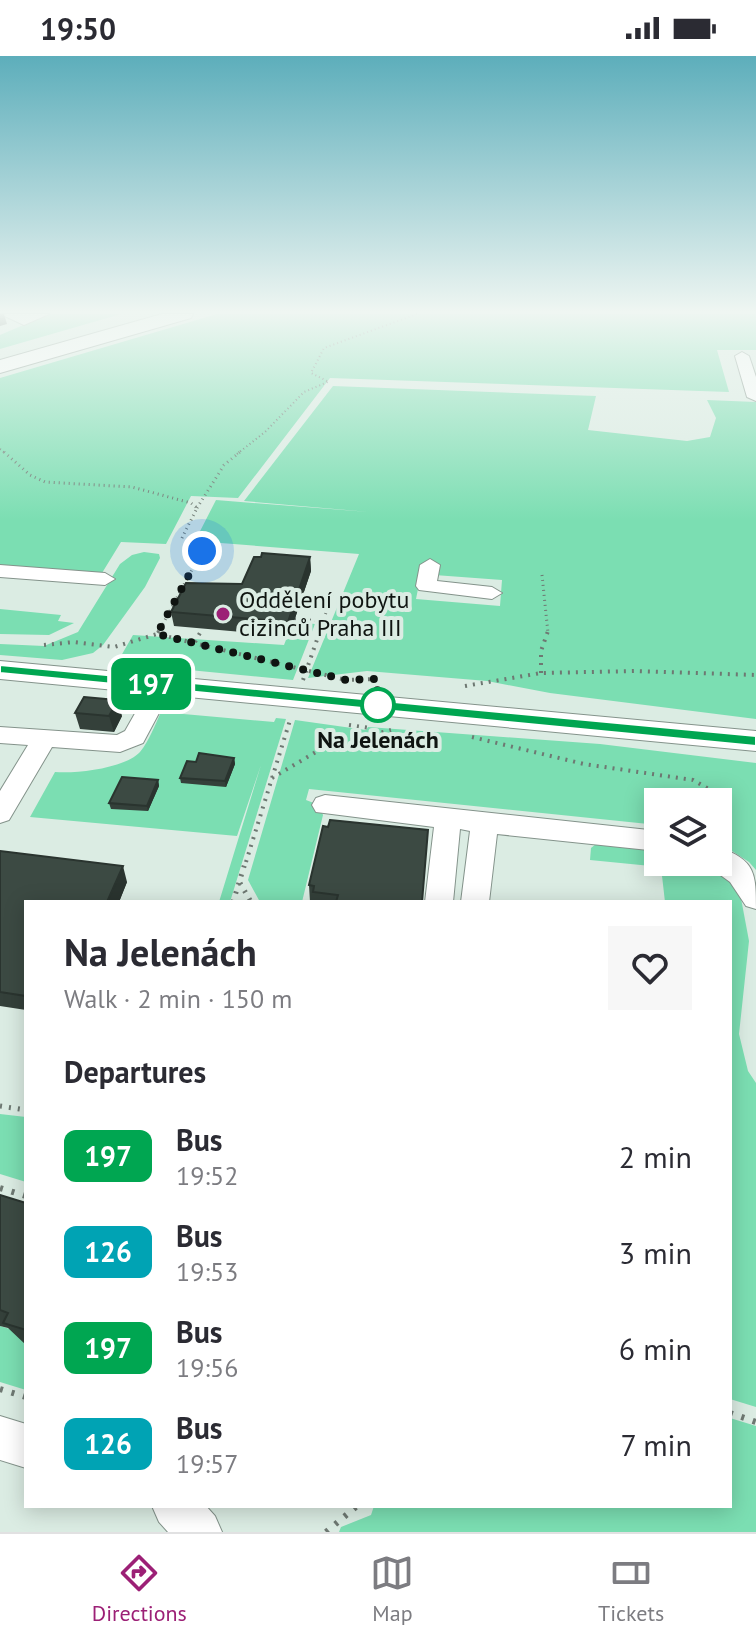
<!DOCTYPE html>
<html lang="en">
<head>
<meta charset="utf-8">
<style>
	body { margin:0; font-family:"PT Sans",sans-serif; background:#f7f7f7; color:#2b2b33; height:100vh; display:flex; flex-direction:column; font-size:30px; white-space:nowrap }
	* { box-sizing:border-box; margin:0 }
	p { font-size:26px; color:#7c7c81 }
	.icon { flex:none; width:44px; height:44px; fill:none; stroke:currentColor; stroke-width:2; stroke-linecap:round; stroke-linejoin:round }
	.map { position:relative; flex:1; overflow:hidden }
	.drawer { position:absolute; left:24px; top:844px; width:708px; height:608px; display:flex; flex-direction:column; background:#fff; border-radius:0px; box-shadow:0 4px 20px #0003 }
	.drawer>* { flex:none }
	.badge { padding:0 16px; border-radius:12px; font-size:28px; line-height:52px }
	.buttons { position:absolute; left:644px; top:732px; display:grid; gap:16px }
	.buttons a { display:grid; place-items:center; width:88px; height:88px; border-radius:0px; background:#fff; box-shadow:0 4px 20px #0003; font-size:40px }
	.you { position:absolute; width:40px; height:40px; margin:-20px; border:6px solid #fff; border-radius:50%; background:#1a73e8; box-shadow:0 0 0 12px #1a73e833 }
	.map>.badge { position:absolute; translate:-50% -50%; box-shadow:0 0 0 4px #fff }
	h2 { padding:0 40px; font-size:30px; line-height:72px }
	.round { display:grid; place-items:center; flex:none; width:84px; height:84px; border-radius:0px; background:#f7f7f7 }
	.headline { display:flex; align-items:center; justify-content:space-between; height:136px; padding:0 40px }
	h1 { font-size:38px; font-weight:700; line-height:60px }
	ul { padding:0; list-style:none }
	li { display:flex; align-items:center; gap:24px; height:96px; padding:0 40px }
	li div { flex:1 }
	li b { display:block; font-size:30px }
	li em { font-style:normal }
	li .badge { min-width:88px; font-weight:700; text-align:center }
	.status { display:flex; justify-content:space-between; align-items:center; height:56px; padding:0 40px; background:#fff; direction:ltr }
	.status svg { height:22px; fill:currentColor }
	.dock { display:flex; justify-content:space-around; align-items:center; height:112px; border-top:2px solid #e1e1e2; background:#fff; font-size:22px; color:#7c7c81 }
	.dock a { display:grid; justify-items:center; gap:4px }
	.dock .on { color:#9c2076 }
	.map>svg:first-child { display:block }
</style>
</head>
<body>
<div class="status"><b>19:50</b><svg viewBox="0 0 49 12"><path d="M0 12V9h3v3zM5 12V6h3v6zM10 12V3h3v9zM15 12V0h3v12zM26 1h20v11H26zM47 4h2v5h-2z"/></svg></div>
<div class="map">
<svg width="756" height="1476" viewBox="0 0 756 1476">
	<rect width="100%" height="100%" fill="#dbece3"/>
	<path fill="#7bdeb2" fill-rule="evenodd" d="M 49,258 L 121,258 L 0,293 L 0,279 Z
		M 217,258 L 756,258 L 756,294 L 717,294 L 729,336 L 330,322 L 238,442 L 191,440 L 166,488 L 121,486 L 102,517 L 0,509 L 0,322 Z
		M 333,330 L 596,340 L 588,374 L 687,385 L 710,381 L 716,362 L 707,344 L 756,346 L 756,663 L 550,637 L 487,625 L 367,615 L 308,622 L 359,498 L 195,485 L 216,444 L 369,456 L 244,445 ZM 421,518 L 502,524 L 500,550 L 416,543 Z
		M 144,496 L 159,498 L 160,502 L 145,531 L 103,589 L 93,597 L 62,604 L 0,599 L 0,588 L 44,590 L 78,576 L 120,508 L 132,499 Z
		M 0,553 L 61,559 L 58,565 L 74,567 L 49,579 L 0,578 Z
		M 293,566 L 315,568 L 293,624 L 117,607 L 133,579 L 284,589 Z
		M 161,656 L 274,666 L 276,662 L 286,663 L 230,846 L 219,846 L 261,709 L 237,780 L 30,761 L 55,716 C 77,718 125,712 140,696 C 149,685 155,669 161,656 Z
		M 295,664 L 366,674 L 368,671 L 600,688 L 756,707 L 756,814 L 749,806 L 718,786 L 718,746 L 658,746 L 658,769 L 309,733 L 306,744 L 319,749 L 323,759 L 302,846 L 260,846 L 248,824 Z
		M 596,788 L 658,792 L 658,806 L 708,806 L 727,821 L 740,837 L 749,885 L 739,978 L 748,1015 L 756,1027 L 756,1351 L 730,1343 L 730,846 L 665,846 L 661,811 L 590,804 L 591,792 Z
		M 0,1058 L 26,1061 L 26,1126 L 0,1118 Z
		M 0,1270 L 26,1278 L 26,1334 L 0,1326 Z
		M 730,1362 L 756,1370 L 756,1476 L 339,1476 L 341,1471 L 371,1459 L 374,1450 L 730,1450 Z"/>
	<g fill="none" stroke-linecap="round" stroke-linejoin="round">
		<g stroke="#84938b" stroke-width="2">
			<path id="minor" d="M 0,258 L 49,258 L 24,269 Z
				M 742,296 L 749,300 L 756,321 L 756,345 L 747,341 L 735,300 Z
				M 430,503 L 440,509 L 437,525 L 492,531 L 502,537 L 492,543 L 419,534 L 416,530 L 420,509 Z
				M 0,509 L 105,517 L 115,523 L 105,529 L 0,521 Z
				M 162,622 L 170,624 L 174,629 L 143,687 L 120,696 L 52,691 L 9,764 L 0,767 L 0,735 L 28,689 L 0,687 L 0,671 L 117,679 L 125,675 L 154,624 Z
				M 325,739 L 658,775 L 658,795 L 497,778 L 489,846 L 461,846 L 470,775 L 460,773 L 453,846 L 425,846 L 434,771 L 316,756 L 312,749 L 316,742 Z
				M 718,791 C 756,804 756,818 756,853 L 746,850 L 730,826 L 708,810 L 706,806 L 718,806 Z
				M 0,1360 L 26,1368 L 26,1412 L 0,1404 Z
				M 152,1450 L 206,1450 L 215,1460 L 222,1476 L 168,1476 L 159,1466 Z"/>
		</g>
		<g stroke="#84938b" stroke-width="2">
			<path id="major" d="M 0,605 L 756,675 L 756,695 L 0,623 Z"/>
		</g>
		<g stroke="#84938b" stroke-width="2">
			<path id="highway" d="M 162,258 L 193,258 L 191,262 L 0,317 L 0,304 Z"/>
		</g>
		<path stroke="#6e7872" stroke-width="2" stroke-dasharray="1 3" stroke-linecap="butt" d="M 327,325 L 311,317 L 324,292 L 417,258
			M 0,393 L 6,398
			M 237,398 L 265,376 L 304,336 L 330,325"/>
		<path stroke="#6e7872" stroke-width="3" stroke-dasharray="1 4" stroke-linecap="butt" d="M 4,396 L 30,419 L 45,426 L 132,431 L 191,447 L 197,452 L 181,484
			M 197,452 L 224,409 L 240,396
			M 542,519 L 548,577
			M 295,563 L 323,565
			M 158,577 L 202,495
			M 319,577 L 333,536"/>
		<path stroke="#6e7872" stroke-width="4" stroke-dasharray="2 6" stroke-linecap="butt" d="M 159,575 L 157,578 L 346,624
			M 195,586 L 201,575
			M 44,589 L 74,586 L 114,591 L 157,578
			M 541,617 L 541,595 L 548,575
			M 303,624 L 320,575
			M 344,624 L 377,623
			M 465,630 L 541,617 L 636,615 L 756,619
			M 349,669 L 370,672
			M 472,681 L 584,708 L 693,724 L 719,739 L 727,783
			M 272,722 L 326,690 L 391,674
			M 246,806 L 291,661"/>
		<path stroke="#6e7872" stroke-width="5" stroke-dasharray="2 7" stroke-linecap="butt" d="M 240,827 L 251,846
			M 233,846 L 246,804
			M 0,1050 L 26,1054"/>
		<path stroke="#6e7872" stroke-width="6" stroke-dasharray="3 9" stroke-linecap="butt" d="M 0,1132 L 26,1140
			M 0,1333 L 26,1341
			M 730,1357 L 756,1366
			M 326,1476 L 357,1450"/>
		<use href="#minor" fill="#fff" fill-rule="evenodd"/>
		<use href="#major" fill="#fff" fill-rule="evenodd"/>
		<use href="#highway" fill="#fff" fill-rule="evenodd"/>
	</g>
	<path fill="#34403a" d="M 310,501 L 311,515 L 289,580 L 174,570 L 171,556 Z
		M 75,657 L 122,660 L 114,676 L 80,673 Z
		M 234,702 L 235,708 L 226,731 L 181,727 L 180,722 L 196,706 Z
		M 158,724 L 159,730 L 148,755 L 111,753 L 109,747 Z
		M 328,771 L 423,846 L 310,846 L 309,829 Z
		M 0,795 L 127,826 L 119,846 L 26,846 L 26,954 L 0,950 Z
		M 0,1139 L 26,1147 L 26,1289 L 8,1272 L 0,1270 Z"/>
	<path fill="#2a342f" d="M 0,258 L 4,258 L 7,268 L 0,270 Z
		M 310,501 L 311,515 L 289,580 L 288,566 Z
		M 118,644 L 122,660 L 114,676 L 109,660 Z
		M 234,702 L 235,708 L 226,731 L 225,725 Z
		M 158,724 L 159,730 L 148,755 L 147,750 Z
		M 123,810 L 127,826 L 119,846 L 107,846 Z"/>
	<path fill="#3c4a43" stroke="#2a342f" stroke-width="2" d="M 262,497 L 310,501 L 288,566 L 171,556 L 186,527 L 242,528 L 254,501 L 261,501 Z
		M 84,641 L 118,644 L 109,660 L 75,657 Z
		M 199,697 L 234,702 L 225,725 L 180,722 L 187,705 L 196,706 Z
		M 122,721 L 158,724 L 147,750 L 109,747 Z
		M 330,764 L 428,774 L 422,846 L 336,846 L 338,839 L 313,836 L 314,830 L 309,829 L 323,770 L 328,771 Z
		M 0,795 L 123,810 L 107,846 L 26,846 L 26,940 L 0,936 Z
		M 0,1139 L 26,1147 L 26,1274 L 3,1267 L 8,1257 L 0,1254 Z"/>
	<linearGradient id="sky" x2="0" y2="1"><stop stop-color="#5daebb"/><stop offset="0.55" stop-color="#eff6f2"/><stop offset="1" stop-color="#eff6f2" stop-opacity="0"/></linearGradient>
	<rect width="756" height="465" fill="url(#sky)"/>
	<path fill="#00a651" stroke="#fff" stroke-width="2" d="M 0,609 L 756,680 L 756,690 L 0,617 Z"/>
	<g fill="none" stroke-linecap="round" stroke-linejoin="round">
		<path stroke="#0f1411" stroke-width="8" stroke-dasharray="0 14.4" d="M 202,495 L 157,578 L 346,624 L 377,623 L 378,649"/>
	</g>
	<circle fill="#9c2076" stroke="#dbece3" stroke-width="3" cx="223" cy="558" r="8"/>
	<circle fill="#fff" stroke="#00a651" stroke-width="4" cx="378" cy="649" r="16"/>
	<g text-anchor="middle" stroke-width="8" stroke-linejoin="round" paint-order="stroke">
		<g font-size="24" fill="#0f1411" stroke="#dbece3" text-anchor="start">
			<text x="239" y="552">Oddělení pobytu<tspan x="239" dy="28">cizinců Praha III</tspan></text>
		</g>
		<g font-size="24" font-weight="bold" fill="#0f1411" stroke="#dbece3">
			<text x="378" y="692">Na Jelenách</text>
		</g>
	</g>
</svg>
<div class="buttons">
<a><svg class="icon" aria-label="layers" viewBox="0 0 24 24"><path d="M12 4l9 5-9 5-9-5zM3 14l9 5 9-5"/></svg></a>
</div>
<div class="you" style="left:202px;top:495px"></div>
<b class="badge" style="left:151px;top:628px;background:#00a651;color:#fff">197</b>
<section class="drawer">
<div class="headline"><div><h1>Na Jelenách</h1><p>Walk · 2 min · 150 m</p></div><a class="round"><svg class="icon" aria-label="heart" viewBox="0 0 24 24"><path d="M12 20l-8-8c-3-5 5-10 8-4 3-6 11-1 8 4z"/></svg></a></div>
<h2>Departures</h2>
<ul>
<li><span class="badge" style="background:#00a651;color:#fff">197</span><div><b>Bus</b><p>19:52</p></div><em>2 min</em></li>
<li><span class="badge" style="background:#00a3b4;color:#fff">126</span><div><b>Bus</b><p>19:53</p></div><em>3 min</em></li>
<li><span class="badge" style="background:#00a651;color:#fff">197</span><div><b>Bus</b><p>19:56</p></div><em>6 min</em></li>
<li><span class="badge" style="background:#00a3b4;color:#fff">126</span><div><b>Bus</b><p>19:57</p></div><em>7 min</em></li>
</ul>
</section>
</div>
<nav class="dock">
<a class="on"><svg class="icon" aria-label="directions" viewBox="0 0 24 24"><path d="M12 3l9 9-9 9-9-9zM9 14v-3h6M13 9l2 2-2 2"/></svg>Directions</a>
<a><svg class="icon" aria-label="map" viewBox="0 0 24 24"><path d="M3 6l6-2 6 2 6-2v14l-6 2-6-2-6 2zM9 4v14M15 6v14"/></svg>Map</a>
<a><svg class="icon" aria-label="tickets" viewBox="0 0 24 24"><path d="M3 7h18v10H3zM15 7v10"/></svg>Tickets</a>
</nav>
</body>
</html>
